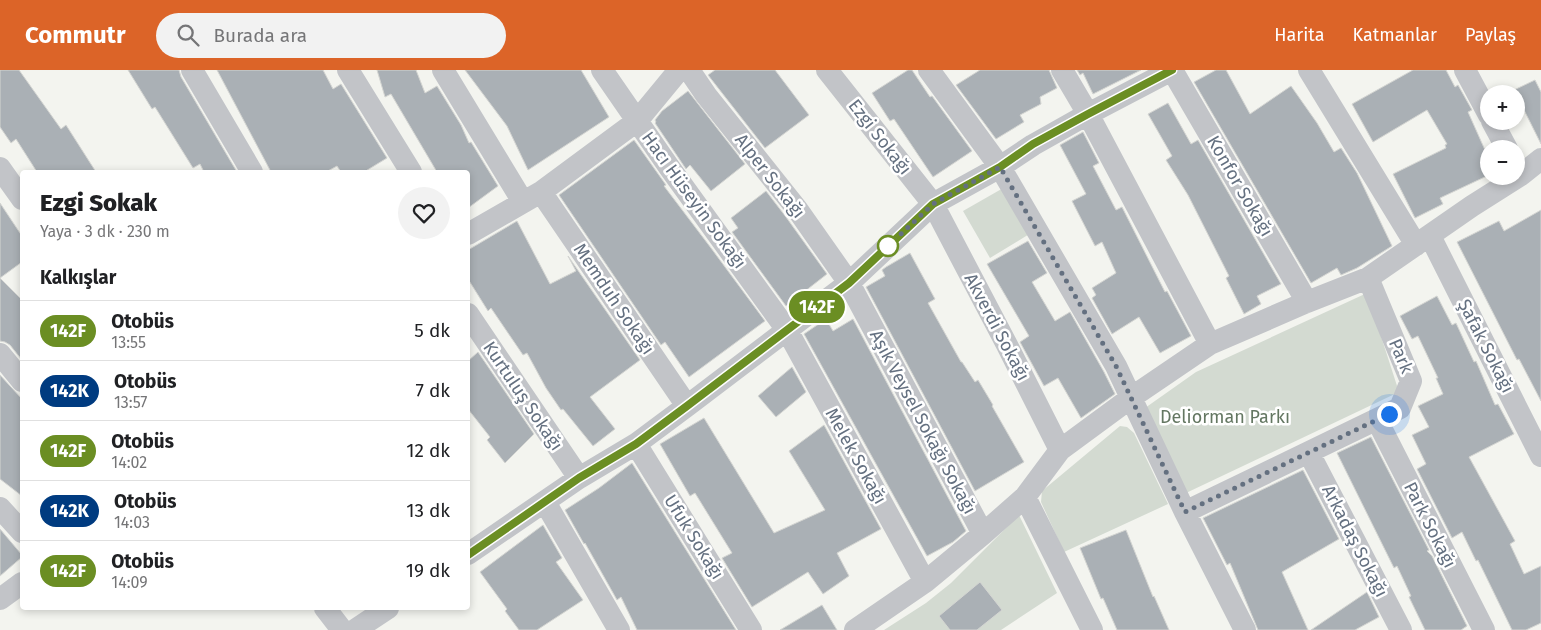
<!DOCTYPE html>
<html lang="tr">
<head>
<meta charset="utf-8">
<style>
	body { margin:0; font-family:"Fira Sans",sans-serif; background:#f2f2f2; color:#202124; height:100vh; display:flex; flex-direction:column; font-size:19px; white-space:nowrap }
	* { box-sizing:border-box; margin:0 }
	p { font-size:16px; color:#757577 }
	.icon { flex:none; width:28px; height:28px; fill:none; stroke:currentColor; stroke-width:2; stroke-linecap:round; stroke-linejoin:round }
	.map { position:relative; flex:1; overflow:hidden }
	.panel { position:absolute; left:20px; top:100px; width:450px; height:440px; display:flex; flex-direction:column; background:#fff; border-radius:5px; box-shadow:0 2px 8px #0003 }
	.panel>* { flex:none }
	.badge { padding:0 10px; border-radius:16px; font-size:18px; line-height:32px }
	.fabs { position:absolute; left:1480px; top:15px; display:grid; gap:10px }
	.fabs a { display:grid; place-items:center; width:45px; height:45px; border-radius:50%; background:#fff; box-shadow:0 2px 8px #0003; font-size:25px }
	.you { position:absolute; width:25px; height:25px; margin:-12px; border:4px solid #fff; border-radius:50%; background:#1a73e8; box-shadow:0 0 0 8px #1a73e833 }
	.map>.badge { position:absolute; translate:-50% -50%; box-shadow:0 0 0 2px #fff }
	h2 { padding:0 20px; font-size:19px; line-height:45px }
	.round { display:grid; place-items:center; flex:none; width:52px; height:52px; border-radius:26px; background:#f2f2f2 }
	.head { display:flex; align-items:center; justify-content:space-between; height:85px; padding:0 20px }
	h1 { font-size:24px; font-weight:800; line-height:38px }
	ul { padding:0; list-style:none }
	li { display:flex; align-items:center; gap:15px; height:60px; padding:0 20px; border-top:1px solid #e0e0e0 }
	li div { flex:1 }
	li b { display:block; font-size:19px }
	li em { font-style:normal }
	li .badge { min-width:55px; font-weight:700; text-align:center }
	header { display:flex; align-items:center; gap:30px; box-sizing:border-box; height:70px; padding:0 25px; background:#dc6428; color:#fff }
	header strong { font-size:24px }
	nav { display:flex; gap:28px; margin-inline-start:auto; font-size:18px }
	.search { width:350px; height:45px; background:#f2f2f2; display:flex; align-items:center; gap:12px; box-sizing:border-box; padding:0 18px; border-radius:28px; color:#757577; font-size:19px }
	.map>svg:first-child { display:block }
</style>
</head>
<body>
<header>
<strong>Commutr</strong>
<div class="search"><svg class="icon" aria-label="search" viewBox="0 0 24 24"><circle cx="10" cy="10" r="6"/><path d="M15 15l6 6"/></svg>Burada ara</div>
<nav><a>Harita</a><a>Katmanlar</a><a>Paylaş</a></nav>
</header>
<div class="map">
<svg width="1541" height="560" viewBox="0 0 1541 560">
	<rect width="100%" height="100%" fill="#f3f4ef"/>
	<path fill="#d3dad1" d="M 1005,117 L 1031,163 L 990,188 L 963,141 Z
		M 1367,223 L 1399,322 L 1186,423 L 1145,338 L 1196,302 Z
		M 1120,356 L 1127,357 L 1134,363 L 1168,434 L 1064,482 L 1041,432 L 1042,421 Z
		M 1019,445 L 1057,523 L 1001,560 L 884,560 L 926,533 L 951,513 Z"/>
	<path fill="#aab0b5" stroke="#d4d5d2" d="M 0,0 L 19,0 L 61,59 L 66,55 L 96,102 L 37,102 L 16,69 L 11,73 L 0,57 Z
		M 128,0 L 179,0 L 181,7 L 237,102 L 204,102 L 200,94 L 193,98 L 155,37 L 152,39 Z
		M 217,0 L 323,0 L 333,19 L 341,14 L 387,88 L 364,102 L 341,102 L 337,96 L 326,102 L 271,102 Z
		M 377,0 L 416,0 L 425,23 L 437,16 L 461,55 L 469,73 L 471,72 L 498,116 L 468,138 L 468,102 L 437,102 L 391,24 L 385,27 Z
		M 465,0 L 581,0 L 609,47 L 528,100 L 507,56 Z
		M 715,0 L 775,0 L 809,45 L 765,78 L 708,5 Z
		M 908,0 L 912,0 L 930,27 L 932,26 L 972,81 L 933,107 L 894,49 L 890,51 L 872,23 Z
		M 980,0 L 1049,0 L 1057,18 L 1040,27 L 1041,34 L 1020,45 L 1024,52 L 996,69 L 956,15 Z
		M 1077,0 L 1141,0 L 1093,24 L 1083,3 L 1080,5 Z
		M 1216,0 L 1226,0 L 1250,44 L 1291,16 L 1317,53 L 1334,82 L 1341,78 L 1357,103 L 1392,176 L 1357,198 L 1341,205 L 1337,198 L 1311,213 L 1194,12 Z
		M 1413,0 L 1446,0 L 1455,17 L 1458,15 L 1472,40 L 1468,42 L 1489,89 L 1489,105 L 1440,128 L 1443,134 L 1415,148 L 1393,104 L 1446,78 L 1445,75 L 1447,74 L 1427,40 L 1373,72 L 1352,34 Z
		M 1535,10 L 1541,22 L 1541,74 L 1514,20 Z
		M 688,21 L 745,94 L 711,121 L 690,95 L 686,99 L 655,53 L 656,52 L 655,50 L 662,41 Z
		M 1168,33 L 1191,74 L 1198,70 L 1281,214 L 1257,226 L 1261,234 L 1244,244 L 1226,208 L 1229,206 L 1188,125 L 1166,90 L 1172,86 L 1148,44 Z
		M 1083,62 L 1099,93 L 1093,96 L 1116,140 L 1122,137 L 1165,222 L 1167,221 L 1191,266 L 1160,283 L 1139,247 L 1112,264 L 1092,228 L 1096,225 L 1092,218 L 1116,203 L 1102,172 L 1095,176 L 1072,131 L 1086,124 L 1060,75 Z
		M 634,70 L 666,115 L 664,116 L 711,178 L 765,251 L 689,307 L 665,272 L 661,275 L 559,125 Z
		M 766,121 L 786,147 L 827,204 L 786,236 L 732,162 L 738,158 L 731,148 Z
		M 0,133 L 22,166 L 22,192 L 0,208 L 22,230 L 22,290 L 10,275 L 5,272 L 0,271 Z
		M 1541,140 L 1541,331 L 1519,289 L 1517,290 L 1457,172 L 1499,151 L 1504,161 Z
		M 517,151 L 550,214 L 576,201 L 568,186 L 640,290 L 590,327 L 615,359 L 593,376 L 563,339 L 561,340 L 546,318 L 527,283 L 523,285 L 491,238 L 488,241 L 468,209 L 468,180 Z
		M 1028,171 L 1047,203 L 1032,212 L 1055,251 L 1070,242 L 1104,302 L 1115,324 L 1081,348 L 1058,308 L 1044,316 L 1020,272 L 1029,266 L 987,194 Z
		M 910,183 L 935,229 L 928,233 L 961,292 L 962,292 L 975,312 L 978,310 L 993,335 L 992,336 L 1024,392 L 975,421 L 866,217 L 885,206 L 882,200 L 886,197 Z
		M 1437,226 L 1452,255 L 1456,253 L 1474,292 L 1476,291 L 1495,335 L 1498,334 L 1514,364 L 1469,387 L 1515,471 L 1510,474 L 1524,504 L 1541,496 L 1541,553 L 1526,560 L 1512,560 L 1478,490 L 1476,491 L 1462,462 L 1452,468 L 1417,399 L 1426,394 L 1412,365 L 1429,357 L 1418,336 L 1443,324 L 1436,308 L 1438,308 L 1418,266 L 1412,269 L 1400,246 Z
		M 826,249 L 833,261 L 853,249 L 966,461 L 953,472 L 927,486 L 804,264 Z
		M 478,282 L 534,364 L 505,393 L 487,370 L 490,367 L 468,339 L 468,291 Z
		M 792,297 L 806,322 L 776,347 L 758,326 Z
		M 0,305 L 22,329 L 22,426 L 0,409 Z
		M 704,348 L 774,463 L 825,440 L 789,381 L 824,355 L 881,459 L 837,483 L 849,506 L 823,524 L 808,502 L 752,537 L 722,488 L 732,483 L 695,423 L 690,426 L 660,374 Z
		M 1371,367 L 1429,480 L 1427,481 L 1432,486 L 1467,556 L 1461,560 L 1425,560 L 1409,527 L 1411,526 L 1397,496 L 1394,498 L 1337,383 Z
		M 632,393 L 736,560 L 637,560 L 621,527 L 617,530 L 585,473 L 584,474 L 565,440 L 599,418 Z
		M 1303,400 L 1339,469 L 1282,502 L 1308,560 L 1258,560 L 1230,493 L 1227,495 L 1203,448 Z
		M 543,455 L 562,488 L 556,492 L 583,530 L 537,560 L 519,560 L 505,541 L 507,539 L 480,502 Z
		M 0,459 L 22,485 L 22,487 L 0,506 Z
		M 1126,460 L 1153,527 L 1154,526 L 1169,560 L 1117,560 L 1103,528 L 1101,529 L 1080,478 Z
		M 980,512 L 1002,540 L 977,560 L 950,560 L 939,546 Z
		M 1367,522 L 1379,547 L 1355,560 L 1311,560 Z
		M 822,535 L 837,560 L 780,560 Z"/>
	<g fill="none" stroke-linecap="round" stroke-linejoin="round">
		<path stroke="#c2c4c8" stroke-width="22" d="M 192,0 L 252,102
			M 348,0 L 411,102
			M 443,0 L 523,132
			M 602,0 L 669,97 L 787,260 L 925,512
			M 689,0 L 706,25 L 797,139 L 849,213 L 983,464
			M 827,0 L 933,134 L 1007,275 L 1060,380
			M 929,0 L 1000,97 L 1116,296 L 1185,442 L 1245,560
			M 1062,0 L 1088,44 L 1210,274
			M 1309,0 L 1416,175
			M 1465,0 L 1489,45
			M 1492,51 L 1507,79
			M 0,98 L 22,129
			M 541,122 L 687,336
			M 468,164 L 541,122 L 637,51 L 679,0
			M 1430,166 L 1541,386
			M 468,244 L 579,408
			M 0,284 L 22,311
			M 1377,350 L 1484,560
			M 636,374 L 751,560
			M 1309,383 L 1401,560
			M 1025,427 L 1092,560
			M 545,432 L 619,560
			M 0,438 L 22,462
			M 1185,442 L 1400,338 L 1411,311 L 1368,208
			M 468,484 L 579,408 L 636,374 L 687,336 L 849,213 L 933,134 L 1000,97 L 1033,75 L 1088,44 L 1172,0 L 1307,232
			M 0,529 L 22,513
			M 325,538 L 342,560
			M 355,560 L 388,538
			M 855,560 L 925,512 L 983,464 L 1025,427 L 1060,380 L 1132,327 L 1210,274 L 1307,232 L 1368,208 L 1472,136 L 1521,105 L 1541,89"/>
	</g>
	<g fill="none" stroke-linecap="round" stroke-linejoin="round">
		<g stroke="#fff" stroke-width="11">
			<path id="line" d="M 468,485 L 579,408 L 636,374 L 687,336 L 849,213 L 933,134 L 1000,97 L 1033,74 L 1088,44 L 1172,0"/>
		</g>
		<use href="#line" stroke="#6b8e23" stroke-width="8"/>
		<path stroke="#647080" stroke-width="5" stroke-dasharray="0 9" d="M 888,176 L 933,134 L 1000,97 L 1116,296 L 1185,442 L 1389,344"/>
	</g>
	<circle fill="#fff" stroke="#6b8e23" stroke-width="2.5" cx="888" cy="176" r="10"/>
	<g text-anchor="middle" stroke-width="5" stroke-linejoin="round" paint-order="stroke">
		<g font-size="18" fill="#647080" stroke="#fff">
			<text transform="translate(880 67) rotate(52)" y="6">Ezgi Sokağı</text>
			<text transform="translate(770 106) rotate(52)" y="6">Alper Sokağı</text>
			<text transform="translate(1240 116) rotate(60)" y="6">Konfor Sokağı</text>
			<text transform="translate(694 130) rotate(54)" y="6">Hacı Hüseyin Sokağı</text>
			<text transform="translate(614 229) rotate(56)" y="6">Memduh Sokağı</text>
			<text transform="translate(997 257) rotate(62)" y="6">Akverdi Sokağı</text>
			<text transform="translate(1486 276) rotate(63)" y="6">Şafak Sokağı</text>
			<text transform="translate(1401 286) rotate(67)" y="6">Park</text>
			<text transform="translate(523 326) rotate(56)" y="6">Kurtuluş Sokağı</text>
			<text transform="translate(923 352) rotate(62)" y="6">Aşık Veysel Sokağı Sokağı</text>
			<text transform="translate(856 386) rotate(61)" y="6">Melek Sokağı</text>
			<text transform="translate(1430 455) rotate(63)" y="6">Park Sokağı</text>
			<text transform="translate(694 467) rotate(58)" y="6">Ufuk Sokağı</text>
			<text transform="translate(1355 471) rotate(63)" y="6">Arkadaş Sokağı</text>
		</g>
		<g font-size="18" fill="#647762" stroke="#fff">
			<text x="1225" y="353">Deliorman Parkı</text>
		</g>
	</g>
</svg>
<div class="fabs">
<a>+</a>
<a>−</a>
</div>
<div class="you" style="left:1389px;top:344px"></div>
<b class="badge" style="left:817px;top:237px;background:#6b8e23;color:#fff">142F</b>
<section class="panel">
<div class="head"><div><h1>Ezgi Sokak</h1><p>Yaya · 3 dk · 230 m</p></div><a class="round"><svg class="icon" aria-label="heart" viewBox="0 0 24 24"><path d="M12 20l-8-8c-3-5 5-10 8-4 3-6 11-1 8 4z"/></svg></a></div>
<h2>Kalkışlar</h2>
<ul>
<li><span class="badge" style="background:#6b8e23;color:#fff">142F</span><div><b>Otobüs</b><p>13:55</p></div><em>5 dk</em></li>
<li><span class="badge" style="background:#003b80;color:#fff">142K</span><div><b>Otobüs</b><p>13:57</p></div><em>7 dk</em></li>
<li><span class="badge" style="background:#6b8e23;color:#fff">142F</span><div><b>Otobüs</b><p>14:02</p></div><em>12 dk</em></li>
<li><span class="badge" style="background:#003b80;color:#fff">142K</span><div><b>Otobüs</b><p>14:03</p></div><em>13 dk</em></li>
<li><span class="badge" style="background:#6b8e23;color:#fff">142F</span><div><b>Otobüs</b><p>14:09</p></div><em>19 dk</em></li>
</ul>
</section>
</div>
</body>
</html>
